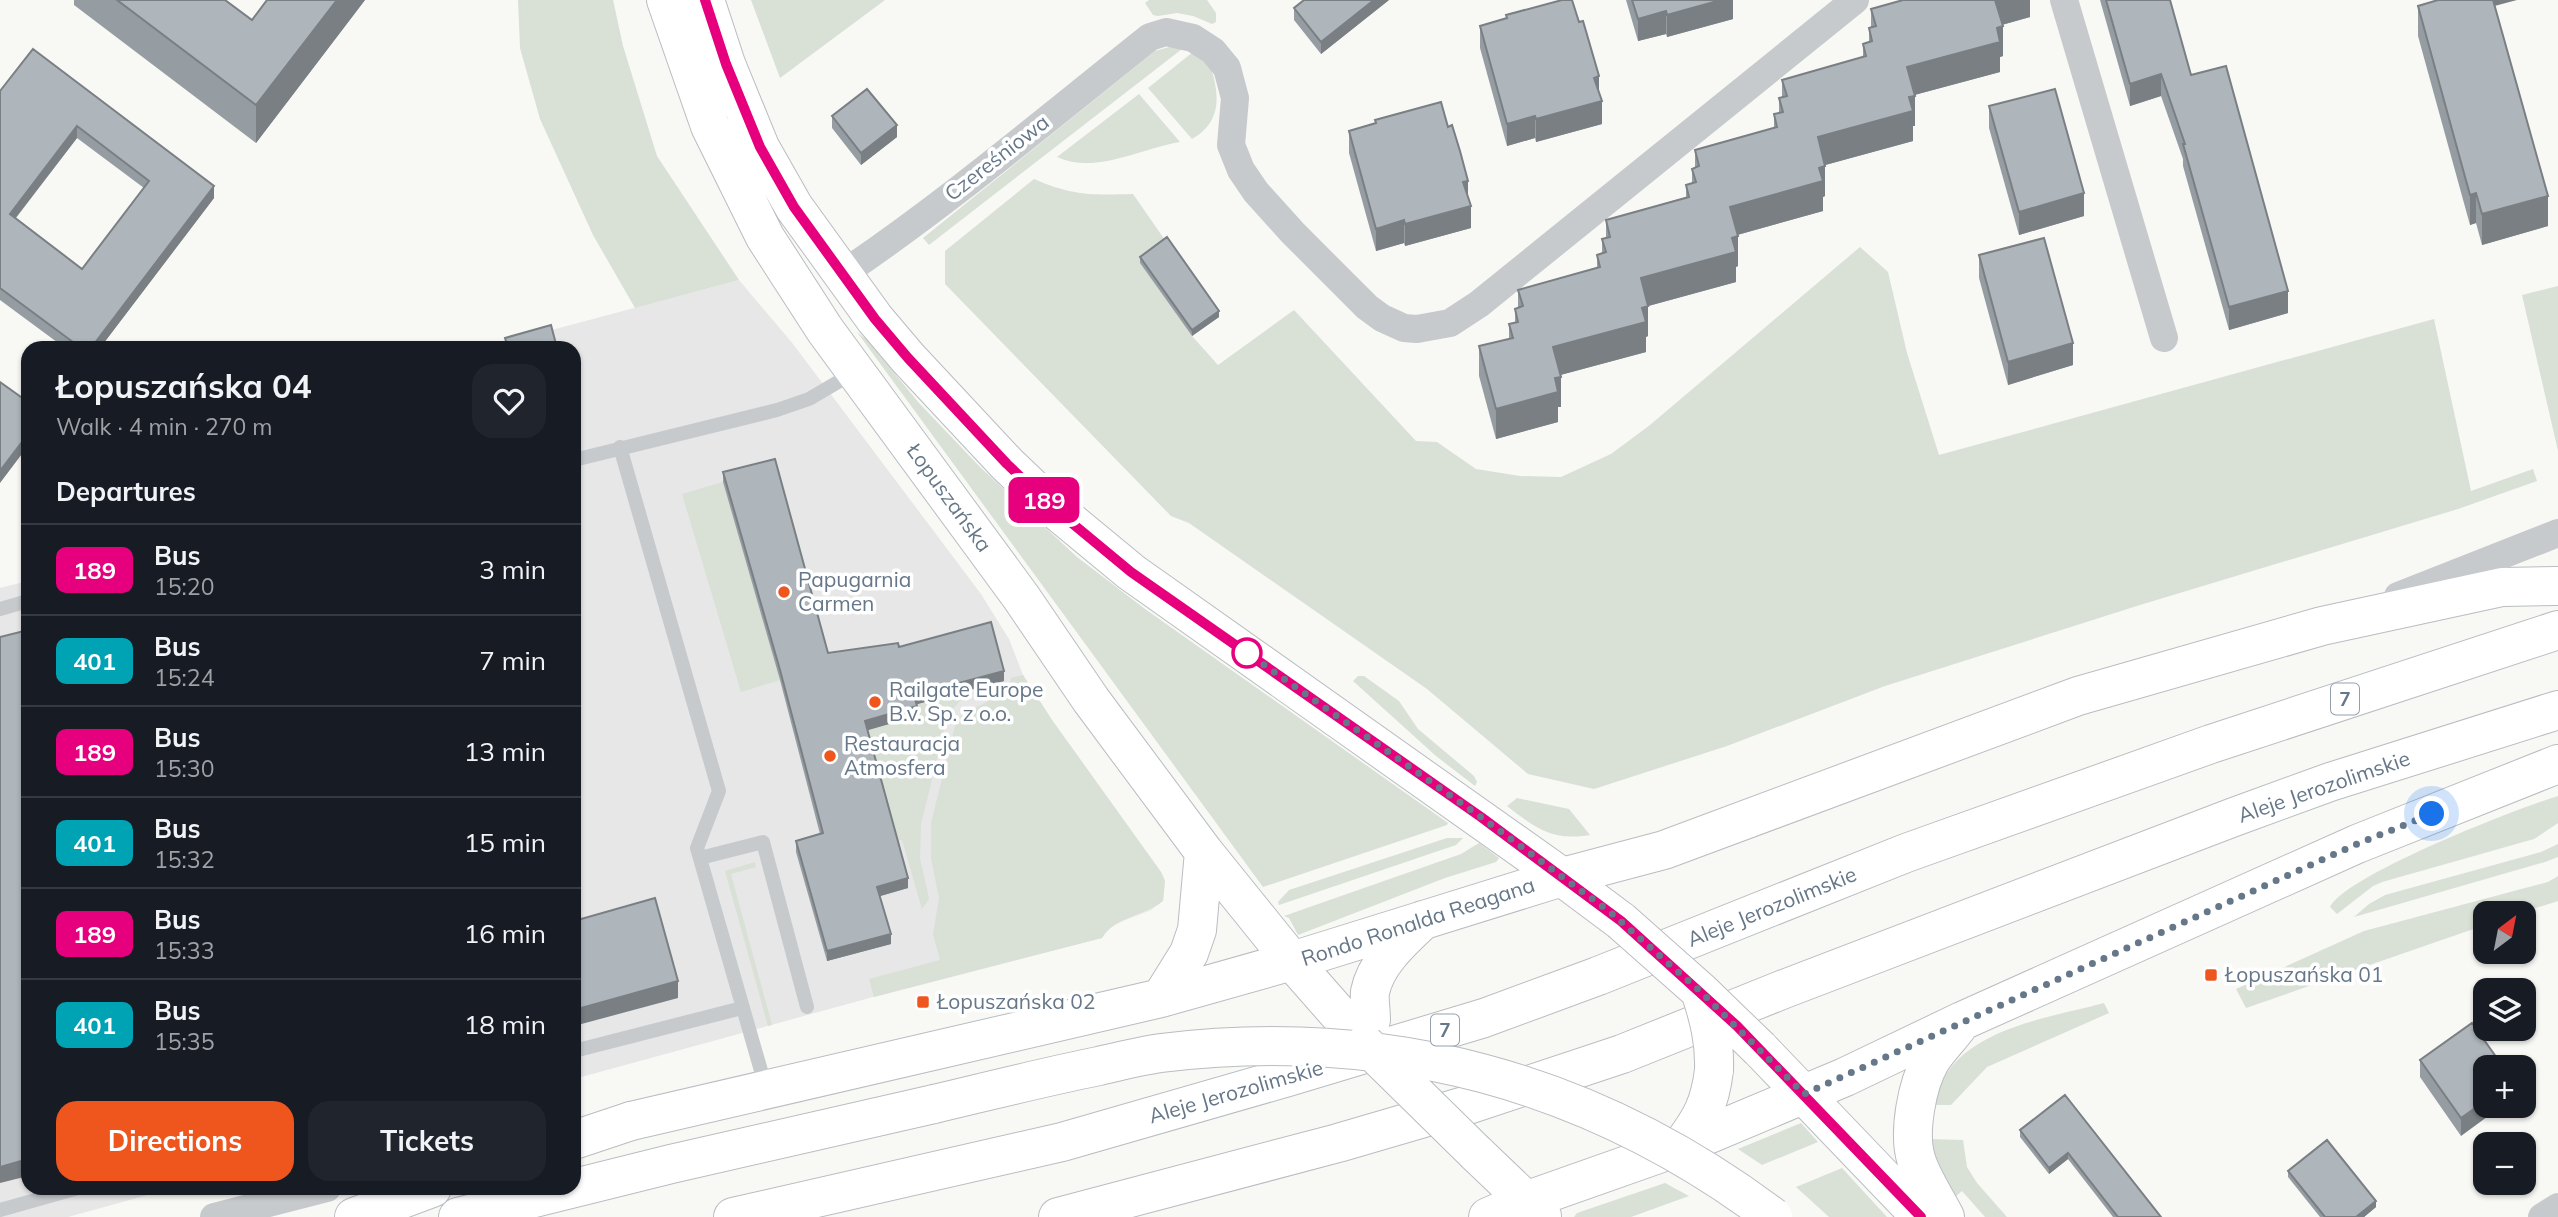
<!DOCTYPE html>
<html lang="en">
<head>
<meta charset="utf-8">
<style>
	body { margin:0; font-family:Mulish,sans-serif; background:#20242c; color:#f1f3f6; height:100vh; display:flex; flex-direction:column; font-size:26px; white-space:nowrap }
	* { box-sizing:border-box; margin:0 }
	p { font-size:23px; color:#9ea1a6 }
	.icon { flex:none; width:38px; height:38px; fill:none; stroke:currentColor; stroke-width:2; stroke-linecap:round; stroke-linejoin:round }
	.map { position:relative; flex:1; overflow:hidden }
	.sheet { position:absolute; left:21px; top:341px; width:560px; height:854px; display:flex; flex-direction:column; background:#171b24; border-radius:21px; box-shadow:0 2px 5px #0004 }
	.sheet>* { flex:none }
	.badge { padding:0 14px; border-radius:10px; font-size:24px; line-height:46px }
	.needle { width:46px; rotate:32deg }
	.tools { position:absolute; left:2473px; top:901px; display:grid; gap:14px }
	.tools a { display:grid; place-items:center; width:63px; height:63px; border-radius:14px; background:#171b24; box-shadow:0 2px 5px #0004; font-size:35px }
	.you { position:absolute; width:35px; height:35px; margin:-18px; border:5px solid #fff; border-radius:50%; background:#1a73e8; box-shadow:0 0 0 10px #1a73e833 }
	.map>.badge { position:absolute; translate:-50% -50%; box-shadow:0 0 0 4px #fff }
	h2 { padding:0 35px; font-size:26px; line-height:63px }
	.round { display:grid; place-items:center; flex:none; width:74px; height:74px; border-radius:21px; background:#20242c }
	.head { display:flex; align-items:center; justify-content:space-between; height:119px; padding:0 35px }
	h1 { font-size:33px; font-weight:700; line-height:52px }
	.action { display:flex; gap:14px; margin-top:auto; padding:14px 35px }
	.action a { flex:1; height:80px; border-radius:21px; background:#ef561e; color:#fff; font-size:28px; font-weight:700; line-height:80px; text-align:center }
	.action a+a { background:#20242c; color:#f1f3f6 }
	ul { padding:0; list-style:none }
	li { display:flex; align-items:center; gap:21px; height:91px; padding:0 35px; border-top:2px solid #363941 }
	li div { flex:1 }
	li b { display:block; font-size:26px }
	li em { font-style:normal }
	li .badge { min-width:77px; font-weight:700; text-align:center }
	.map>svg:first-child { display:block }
</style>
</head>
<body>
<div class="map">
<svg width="2558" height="1217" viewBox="0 0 2558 1217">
	<rect width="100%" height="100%" fill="#f8f8f5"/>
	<path fill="#e6e7e6" d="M 739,280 L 793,344 L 981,594 L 1009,639 L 1023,675 L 1052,720 L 1161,872 L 1165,881 L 1163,901 L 1151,910 L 1110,926 L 1102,938 L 946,977 L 574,1079 L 574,348 L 485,348 Z
		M 28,581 L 28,1188 L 173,1188 L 68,1217 L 0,1217 L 0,588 Z"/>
	<path fill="#d9e0d6" d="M 518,0 L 613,0 L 623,46 L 657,156 L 739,280 L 635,308 L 593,235 L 540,119 L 520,48 Z
		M 751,0 L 885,0 L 780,78 Z
		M 1149,0 L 1207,0 L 1216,13 L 1216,22 L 1212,24 L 1193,16 L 1177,13 L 1158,16 L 1153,15 L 1145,3 Z
		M 1173,46 L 1182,49 L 929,245 L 923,238 L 1155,51 Z
		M 1193,52 L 1211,68 C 1220,96 1221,123 1192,139 L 1148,88 Z
		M 1139,94 L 1180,142 C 1141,148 1096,175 1057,157 Z
		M 1034,179 C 1073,196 1091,195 1133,194 L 1167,243 L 1140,263 L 1192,336 L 1218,365 L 1294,310 L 1416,441 L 1437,442 L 1476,469 L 1520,476 L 1561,477 L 1611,454 L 1650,425 L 1860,247 L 1888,272 L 1907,353 L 1939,455 L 2434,319 L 2471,491 L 2533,469 L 2537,481 L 2458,509 L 2140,605 L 1885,686 L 1727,746 L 1594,789 L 1528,774 L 1427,689 L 1189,523 L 1171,516 L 945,284 L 945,251 Z
		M 2558,286 L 2558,451 L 2522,295 Z
		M 857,332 L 867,340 L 919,403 L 980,467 L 1077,557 L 1145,609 L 1448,823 L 1447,825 L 1263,887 Z
		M 723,482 L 780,680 L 741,692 L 682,494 Z
		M 1023,675 L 1052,720 L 1161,872 L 1165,881 L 1163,901 C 1143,916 1115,917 1102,938 L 874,997 L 869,979 L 940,960 L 933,934 L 939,898 L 931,858 L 931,823 L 957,718 L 1010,689 L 1011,678 Z
		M 1358,676 L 1364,676 L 1399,701 L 1418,729 L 1474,776 L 1477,782 L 1475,786 L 1436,756 L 1353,681 Z
		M 970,690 L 948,714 L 921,824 L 920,858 L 929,899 L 922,909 L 902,840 L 895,841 L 862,719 L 883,726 L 917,716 L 914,705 Z
		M 2558,796 L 2558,823 L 2534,839 L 2382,882 L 2373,886 L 2337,914 L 2330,907 C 2346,875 2518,808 2558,796 Z
		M 1517,798 L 1569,809 L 1590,835 C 1551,841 1537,829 1507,806 Z
		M 1447,838 L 1463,838 L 1456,845 L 1279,905 L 1278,902 L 1289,890 Z
		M 1479,843 L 1499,858 L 1496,862 L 1445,878 L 1298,935 L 1289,918 L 1284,916 L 1461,854 Z
		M 2558,844 L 2558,857 L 2545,862 L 2354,917 L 2369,904 L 2385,895 L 2541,852 Z
		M 755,862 L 756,867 L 731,874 L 772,1025 L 768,1026 L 725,871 Z
		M 2558,876 L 2558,901 L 2520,913 L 2485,914 L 2485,925 L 2246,1008 L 2236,989 L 2364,931 L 2548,882 Z
		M 2104,1003 L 2109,1013 L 1987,1067 L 1951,1105 L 1933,1105 C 1950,1029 2042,1020 2104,1003 Z
		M 1801,1123 L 1818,1142 L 1762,1165 L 1738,1149 Z
		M 1928,1139 L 1963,1140 L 1967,1167 L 1977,1183 L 2007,1217 L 1985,1217 L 1962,1191 L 1954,1198 L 1942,1180 Z
		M 1842,1168 L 1887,1217 L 1829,1217 L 1796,1187 Z
		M 1665,1183 L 1689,1196 L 1631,1217 L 1574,1217 L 1577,1213 Z"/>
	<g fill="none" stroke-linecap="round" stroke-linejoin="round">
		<g stroke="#b8bdc2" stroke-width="40">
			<path id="secondary" d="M 705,0 L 726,64 L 760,147 L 794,207 L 875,319 L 908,358 L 1007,464 L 1050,505 L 1131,572 L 1562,877
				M 1161,998 L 1189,953 L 1197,930 L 1204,852
				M 631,1121 L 1161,998 L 1292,961 L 1204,852 L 1091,700 L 1021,597 L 825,330 L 765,237 L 710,126 L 666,0"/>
		</g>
		<g stroke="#b9bdc1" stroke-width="40">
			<path id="primary" d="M 1562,877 L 1621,921
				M 1371,1020 C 1371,1011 1369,1000 1370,992 C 1376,962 1403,939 1423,920
				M 1350,1027 L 1292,961 L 1562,877 L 1664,850 L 2078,696 L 2322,626 L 2502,587 L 2558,586
				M 1760,1049 L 1921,1217
				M 574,1140 L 631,1121
				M 1681,1146 C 1701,1120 1710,1104 1714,1070
				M 1476,1153 L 1542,1216
				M 354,1217 L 432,1188
				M 458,1217 L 671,1164 L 934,1104
				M 733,1217 L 1062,1142 L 1288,1077 L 1484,1018 L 1598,976 L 1906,853 L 2211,744 L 2558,630
				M 1058,1217 L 1338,1143 L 1468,1105 L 1622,1054 L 1784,989 L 2234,817 L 2330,782 L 2558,710
				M 1488,1217 L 1525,1201 L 1681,1146 L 1845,1077 L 1962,1021 L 2357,844 L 2558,764
				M 1945,1217 C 1936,1199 1922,1179 1916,1159 C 1908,1132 1917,1084 1931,1060 C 1939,1048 1950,1037 1958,1026"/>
		</g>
		<path stroke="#c6cacd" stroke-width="14" d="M 620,447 L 719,791 L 697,848 L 766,1088
			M 574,460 L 777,410 L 809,399 L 855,372
			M 0,609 L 28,601
			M 700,858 L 763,842 L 807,1007
			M 574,1051 L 742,1008
			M 0,1210 L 78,1188"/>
		<path stroke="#c6cacd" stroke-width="28" d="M 2064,0 L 2164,338
			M 841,275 C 949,202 1048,118 1150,37 L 1166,32 L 1193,38 L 1213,51 L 1227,68 L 1235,98 L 1231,145 L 1241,170 L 1256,192 L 1293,233 L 1367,307 L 1382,318 L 1404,328 L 1417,329 L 1450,323 L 1479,304 L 1855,0
			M 2398,596 L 2558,533
			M 214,1217 L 327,1188
			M 2542,1217 L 2558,1207"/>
		<use href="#secondary" stroke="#fff" stroke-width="38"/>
		<use href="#primary" stroke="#fff" stroke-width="38"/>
		<g stroke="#b9bdc1" stroke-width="40" stroke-linecap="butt">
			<path id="primary-bridge" d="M 1621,921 L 1700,991 L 1760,1049
				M 1700,991 C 1709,1018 1715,1042 1714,1070
				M 1365,1044 L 1476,1153
				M 934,1104 C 989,1091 1044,1077 1099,1066 C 1120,1061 1140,1056 1161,1053 C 1386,1025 1592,1081 1773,1217"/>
		</g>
		<use href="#primary-bridge" stroke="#fff" stroke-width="38"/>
	</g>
	<path fill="#969da2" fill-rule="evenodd" d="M 74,0 L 225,0 L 252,20 L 267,0 L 365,0 L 256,143 L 74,5 Z
		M 1389,0 L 1321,54 L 1294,20 L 1294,8 Z
		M 1626,0 L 1733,0 L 1733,19 L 1667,37 L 1666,34 L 1638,41 Z
		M 2030,0 L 2030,17 L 2002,25 L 2003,56 L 2000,57 L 2000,72 L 1914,95 L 1915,126 L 1913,126 L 1913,141 L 1825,165 L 1825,196 L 1823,197 L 1823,211 L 1737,235 L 1738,266 L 1736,267 L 1736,282 L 1648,306 L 1648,336 L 1646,337 L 1646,352 L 1560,375 L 1561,407 L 1558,407 L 1558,422 L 1496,439 L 1479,376 L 1479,346 L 1509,339 L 1509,324 L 1515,323 L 1515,309 L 1518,308 L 1518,290 L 1597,268 L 1597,255 L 1602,253 L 1602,239 L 1606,238 L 1606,220 L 1686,197 L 1686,185 L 1692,183 L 1692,169 L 1695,168 L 1695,150 L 1774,128 L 1774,114 L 1779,113 L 1779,98 L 1782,97 L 1782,80 L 1863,57 L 1863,44 L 1869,42 L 1869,28 L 1871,27 L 1871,9 Z
		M 2100,0 L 2170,0 L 2191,75 L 2288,313 L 2229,330 L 2183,166 L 2183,159 L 2161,96 L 2130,106 Z
		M 2418,6 L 2495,6 L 2548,226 L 2482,245 L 2476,223 L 2470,225 L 2418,36 Z
		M 1506,15 L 1599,93 L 1602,124 L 1536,142 L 1535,138 L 1507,146 L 1480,48 L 1480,26 L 1506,19 Z
		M 0,91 L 214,186 L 214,198 L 100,348 L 65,348 L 0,300 ZM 77,138 L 144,188 L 82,269 L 16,218 Z
		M 1989,106 L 2084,216 L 2019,235 L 1989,128 Z
		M 832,116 L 897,137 L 861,165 L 832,128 Z
		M 1375,120 L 1468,198 L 1471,228 L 1405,246 L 1404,243 L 1376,251 L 1349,153 L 1349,131 L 1375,123 Z
		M 1979,255 L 2073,365 L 2008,385 L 1979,278 Z
		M 1140,257 L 1219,317 L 1192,336 L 1140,263 Z
		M 723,472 L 828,653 L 899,647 L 1004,681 L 917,704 L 917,716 L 867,730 L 908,888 L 880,896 L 891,944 L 827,961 L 796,852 L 796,841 L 820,834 L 780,680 L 723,482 Z
		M 2472,1023 L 2461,1136 L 2420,1077 L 2420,1060 Z
		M 2065,1095 L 2161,1217 L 2113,1217 L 2068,1159 L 2049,1174 L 2020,1137 L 2020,1130 Z
		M 2288,1171 L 2376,1207 L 2364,1217 L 2320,1217 L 2288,1177 Z"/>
	<path fill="#7a7f84" d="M 337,0 L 365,0 L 256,143 L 256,105 Z
		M 1374,0 L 1389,0 L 1321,54 L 1321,42 Z
		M 1721,0 L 1733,0 L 1733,19 L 1667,37 L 1667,15 Z
		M 1994,0 L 2030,0 L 2030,17 L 1994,27 Z
		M 2487,0 L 2517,0 L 2487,8 Z
		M 1666,11 L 1666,34 L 1638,41 L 1638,19 Z
		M 2003,26 L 2003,56 L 2000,57 L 2000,72 L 1907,97 L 1907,67 Z
		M 2161,74 L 2161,96 L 2130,106 L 2130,84 Z
		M 1599,76 L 1599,98 L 1594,78 Z
		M 1915,96 L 1915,126 L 1913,126 L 1913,141 L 1818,167 L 1818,137 Z
		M 1602,101 L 1602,124 L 1536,142 L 1536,119 Z
		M 1535,116 L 1535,138 L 1507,146 L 1507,124 Z
		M 897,125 L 897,137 L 861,165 L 861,153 Z
		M 77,126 L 77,138 L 10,225 L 10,214 Z
		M 1825,166 L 1825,196 L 1823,197 L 1823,211 L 1730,237 L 1730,207 L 1819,168 Z
		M 1468,181 L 1468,203 L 1463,182 Z
		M 214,186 L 214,198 L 100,348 L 91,348 Z
		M 2084,193 L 2084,216 L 2019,235 L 2019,212 Z
		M 2476,193 L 2476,223 L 2470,225 L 2470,195 Z
		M 2548,196 L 2548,226 L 2482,245 L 2482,214 Z
		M 1471,206 L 1471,228 L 1405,246 L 1405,224 Z
		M 1404,220 L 1404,243 L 1376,251 L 1376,229 Z
		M 1738,236 L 1738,266 L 1736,267 L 1736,282 L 1641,308 L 1641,278 Z
		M 2288,291 L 2288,313 L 2229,330 L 2229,307 Z
		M 1648,306 L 1648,336 L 1646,337 L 1646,352 L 1553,377 L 1553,347 L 1642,308 Z
		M 1219,311 L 1219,317 L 1192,336 L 1192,330 Z
		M 2073,343 L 2073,365 L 2008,385 L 2008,362 Z
		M 1561,377 L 1561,407 L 1558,407 L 1558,422 L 1496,439 L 1496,409 L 1555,378 Z
		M 28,434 L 28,446 L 0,483 L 0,471 Z
		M 1004,671 L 1004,681 L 914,705 L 914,695 Z
		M 917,706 L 917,716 L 865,731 L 865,721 Z
		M 908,878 L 908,888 L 877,897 L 877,887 Z
		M 891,934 L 891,944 L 827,961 L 827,951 Z
		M 678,981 L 678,998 L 574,1026 L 574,1010 Z
		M 2485,1101 L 2485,1106 L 2502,1106 L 2461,1136 L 2461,1118 Z
		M 2068,1153 L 2068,1159 L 2049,1174 L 2049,1168 Z
		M 28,1159 L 28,1176 L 0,1183 L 0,1167 Z
		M 2376,1201 L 2376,1207 L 2364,1217 L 2356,1217 Z"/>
	<path fill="#aeb6bc" stroke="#7a7f84" stroke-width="2" fill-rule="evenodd" d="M 117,0 L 225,0 L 252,20 L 267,0 L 337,0 L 256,105 Z
		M 1304,0 L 1374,0 L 1321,42 L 1294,8 Z
		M 1562,0 L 1572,0 L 1579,22 L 1583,21 L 1599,76 L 1594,78 L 1602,101 L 1536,119 L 1535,116 L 1507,124 L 1480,26 L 1507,18 L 1506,15 Z
		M 1632,0 L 1721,0 L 1667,15 L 1666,11 L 1638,19 Z
		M 1903,0 L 1995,0 L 2003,26 L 1997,28 L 2000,42 L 1907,67 L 1915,96 L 1909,97 L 1913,111 L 1818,137 L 1825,166 L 1819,168 L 1823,181 L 1730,207 L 1738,236 L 1732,238 L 1736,252 L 1641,278 L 1648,306 L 1642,308 L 1646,322 L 1553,347 L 1561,377 L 1555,378 L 1558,392 L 1496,409 L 1479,346 L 1513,338 L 1509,324 L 1518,322 L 1515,309 L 1523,306 L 1518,290 L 1600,267 L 1597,255 L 1606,252 L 1602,239 L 1610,237 L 1606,220 L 1689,197 L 1686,185 L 1696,182 L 1692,169 L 1699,166 L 1695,150 L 1777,127 L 1774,114 L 1783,112 L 1779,98 L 1787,96 L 1782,80 L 1866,56 L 1863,44 L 1872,41 L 1869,28 L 1876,26 L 1871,9 Z
		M 2106,0 L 2170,0 L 2191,75 L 2226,66 L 2288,291 L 2229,307 L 2183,144 L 2185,144 L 2161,74 L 2130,84 Z
		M 2438,0 L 2493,0 L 2548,196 L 2482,214 L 2476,193 L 2470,195 L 2418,6 Z
		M 33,49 L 214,186 L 91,348 L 81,348 L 0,288 L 0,91 ZM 77,126 L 149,181 L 82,269 L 10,214 Z
		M 867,89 L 897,125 L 861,153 L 832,116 Z
		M 2055,89 L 2084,193 L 2019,212 L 1989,106 Z
		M 1441,102 L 1448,127 L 1452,125 L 1460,151 L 1468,181 L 1463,182 L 1471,206 L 1405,224 L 1404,220 L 1376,229 L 1349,131 L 1376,123 L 1375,120 Z
		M 1167,237 L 1219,311 L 1192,330 L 1140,257 Z
		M 2044,238 L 2073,343 L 2008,362 L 1979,255 Z
		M 551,325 L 557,348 L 508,348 L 505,338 Z
		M 0,382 L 28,402 L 28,434 L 0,471 Z
		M 775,459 L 828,653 L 898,643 L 899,647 L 991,622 L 1004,671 L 914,695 L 917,706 L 865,721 L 908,878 L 877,887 L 891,934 L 827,951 L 796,841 L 823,833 L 780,670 L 723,472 Z
		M 28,630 L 28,1159 L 0,1167 L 0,637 Z
		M 655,898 L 678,981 L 574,1010 L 574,921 Z
		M 2472,1023 L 2504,1068 L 2485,1068 L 2485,1101 L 2461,1118 L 2420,1060 Z
		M 2065,1095 L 2161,1217 L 2118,1217 L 2068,1153 L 2049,1168 L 2020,1130 Z
		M 2327,1140 L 2376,1201 L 2356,1217 L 2325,1217 L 2288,1171 Z"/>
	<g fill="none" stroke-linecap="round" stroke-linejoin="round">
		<g stroke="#fff" stroke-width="16">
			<path id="line" d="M 705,0 L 726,64 L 760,147 L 794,207 L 875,319 L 908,358 L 1007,464 L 1050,505 L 1131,572 L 1481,817 L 1621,921 L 1737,1026 L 1921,1217"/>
		</g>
		<use href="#line" stroke="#e6007e" stroke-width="10"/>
		<path stroke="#657788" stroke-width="7" stroke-dasharray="0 12.6" d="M 1247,653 L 1240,648 L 1481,817 L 1610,912 L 1700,991 L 1804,1094 L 2357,844 L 2432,814"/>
	</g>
	<g fill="#ef561e" stroke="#fff" stroke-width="2.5">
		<circle cx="784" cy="592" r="7"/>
		<circle cx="875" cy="702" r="7"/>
		<circle cx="830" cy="756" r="7"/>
		<rect x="2204" y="968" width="14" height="14" rx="3.5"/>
		<rect x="916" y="995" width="14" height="14" rx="3.5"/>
	</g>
	<circle fill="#fff" stroke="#e6007e" stroke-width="3.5" cx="1247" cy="653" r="14"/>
	<g text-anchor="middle" stroke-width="7" stroke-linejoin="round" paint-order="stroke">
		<g fill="#fff" stroke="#93a0ac" stroke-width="2">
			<rect x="2331" y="683.5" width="28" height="31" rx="5"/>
			<rect x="1431" y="1014.5" width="28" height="31" rx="5"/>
		</g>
		<g font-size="19" font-weight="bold" fill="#657788">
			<text x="2345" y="706">7</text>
			<text x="1445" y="1037">7</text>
		</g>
		<g font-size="21" fill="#657788" stroke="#fff">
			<text transform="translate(997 158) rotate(-38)" y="7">Czereśniowa</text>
			<text transform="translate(949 498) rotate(54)" y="7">Łopuszańska</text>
			<text transform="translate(2324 787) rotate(-19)" y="7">Aleje Jerozolimskie</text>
			<text transform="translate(1772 907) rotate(-22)" y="7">Aleje Jerozolimskie</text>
			<text transform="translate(1418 922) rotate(-18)" y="7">Rondo Ronalda Reagana</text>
			<text transform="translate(1236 1092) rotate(-16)" y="7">Aleje Jerozolimskie</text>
		</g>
		<g font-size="21" fill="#657788" stroke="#fff" text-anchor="start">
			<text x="798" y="587">Papugarnia<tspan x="798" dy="24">Carmen</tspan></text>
			<text x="889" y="697">Railgate Europe<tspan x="889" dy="24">B.v. Sp. z o.o.</tspan></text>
			<text x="844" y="751">Restauracja<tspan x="844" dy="24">Atmosfera</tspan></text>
			<text x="2225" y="982">Łopuszańska 01</text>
			<text x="937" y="1009">Łopuszańska 02</text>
		</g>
	</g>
</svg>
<div class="tools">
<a><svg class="needle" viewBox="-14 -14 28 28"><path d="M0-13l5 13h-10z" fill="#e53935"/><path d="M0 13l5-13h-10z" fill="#9ea1a6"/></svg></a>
<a><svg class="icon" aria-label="layers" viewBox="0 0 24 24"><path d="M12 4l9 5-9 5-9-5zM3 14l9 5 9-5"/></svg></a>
<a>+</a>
<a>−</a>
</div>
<div class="you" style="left:2432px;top:814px"></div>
<b class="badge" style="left:1044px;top:500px;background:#e6007e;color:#fff">189</b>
<section class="sheet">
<div class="head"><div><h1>Łopuszańska 04</h1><p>Walk · 4 min · 270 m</p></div><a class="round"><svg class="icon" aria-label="heart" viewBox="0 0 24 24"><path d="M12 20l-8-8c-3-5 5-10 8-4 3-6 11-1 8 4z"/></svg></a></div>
<h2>Departures</h2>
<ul>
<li><span class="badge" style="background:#e6007e;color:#fff">189</span><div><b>Bus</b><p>15:20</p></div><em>3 min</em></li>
<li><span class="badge" style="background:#00a3b4;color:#fff">401</span><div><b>Bus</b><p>15:24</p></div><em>7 min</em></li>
<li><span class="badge" style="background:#e6007e;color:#fff">189</span><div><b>Bus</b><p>15:30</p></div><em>13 min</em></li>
<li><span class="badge" style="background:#00a3b4;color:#fff">401</span><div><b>Bus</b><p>15:32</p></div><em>15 min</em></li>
<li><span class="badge" style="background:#e6007e;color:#fff">189</span><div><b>Bus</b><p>15:33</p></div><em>16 min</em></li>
<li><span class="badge" style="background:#00a3b4;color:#fff">401</span><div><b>Bus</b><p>15:35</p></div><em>18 min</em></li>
</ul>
<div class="action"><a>Directions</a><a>Tickets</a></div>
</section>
</div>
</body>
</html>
